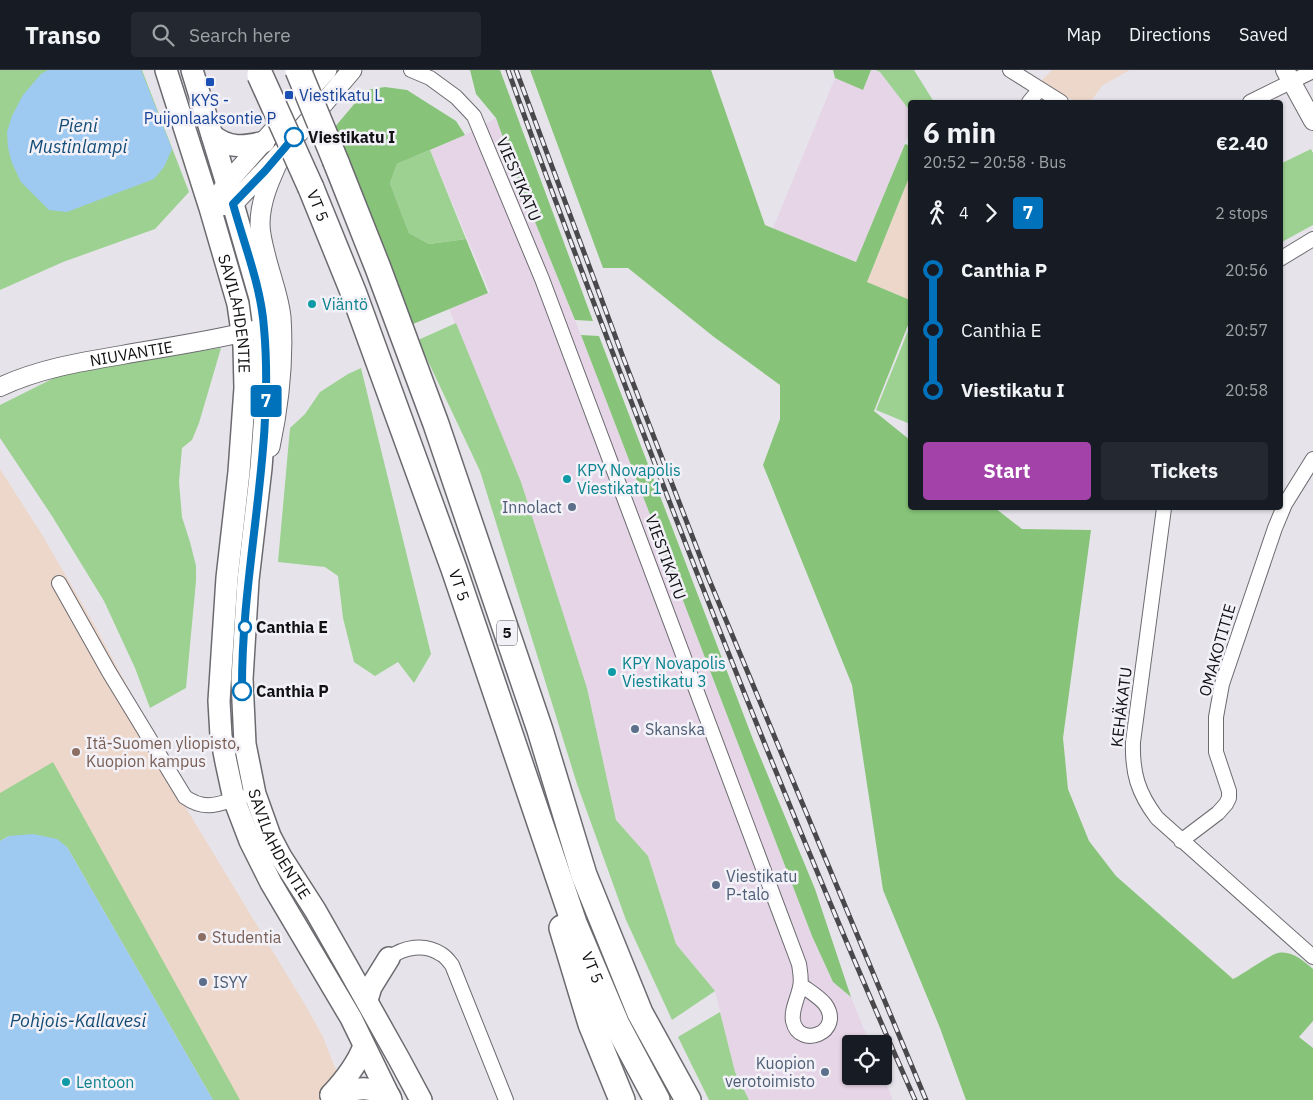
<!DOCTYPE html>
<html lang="en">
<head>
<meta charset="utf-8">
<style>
	body { margin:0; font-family:"IBM Plex Sans",sans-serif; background:#242831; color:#f1f3f6; height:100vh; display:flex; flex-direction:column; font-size:19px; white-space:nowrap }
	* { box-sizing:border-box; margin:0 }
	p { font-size:16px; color:#9ea1a6 }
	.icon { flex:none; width:28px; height:28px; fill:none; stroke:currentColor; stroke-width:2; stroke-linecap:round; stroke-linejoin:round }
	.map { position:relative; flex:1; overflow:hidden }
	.details { position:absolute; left:908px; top:30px; width:375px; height:410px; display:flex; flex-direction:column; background:#171b24; border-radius:5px; box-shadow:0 1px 4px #0004 }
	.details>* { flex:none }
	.badge { padding:0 10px; border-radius:4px; font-size:18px; line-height:32px }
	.buttons { position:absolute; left:842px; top:965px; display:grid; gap:10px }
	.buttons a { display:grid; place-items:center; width:50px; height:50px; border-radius:5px; background:#171b24; box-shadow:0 1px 4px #0004; font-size:25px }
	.map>.badge { position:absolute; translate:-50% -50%; box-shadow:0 0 0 2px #fff }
	.legs { display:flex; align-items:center; gap:8px; height:55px; padding:0 15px; font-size:16px }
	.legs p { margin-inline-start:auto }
	.overview { display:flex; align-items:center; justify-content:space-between; height:85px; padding:0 15px }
	h1 { font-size:28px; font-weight:800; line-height:38px }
	.button { display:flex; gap:10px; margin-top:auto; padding:10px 15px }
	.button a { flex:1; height:58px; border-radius:5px; background:#a342a9; color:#fff; font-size:20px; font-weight:800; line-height:58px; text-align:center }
	.button a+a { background:#242831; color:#f1f3f6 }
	ul { padding:0 15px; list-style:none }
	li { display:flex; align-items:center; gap:18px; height:60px; font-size:19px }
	li i { display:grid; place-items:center; width:8px; height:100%; margin:0 6px; background:currentColor }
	li i::after { content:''; width:12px; height:12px; margin:-6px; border:4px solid; border-radius:50%; background:#171b24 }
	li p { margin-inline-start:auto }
	li:first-child i { background:linear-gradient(#0000 50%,currentColor 0) }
	li:last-child i { background:linear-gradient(currentColor 50%,#0000 0) }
	header { display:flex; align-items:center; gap:30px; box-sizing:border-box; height:70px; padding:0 25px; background:#171b24; border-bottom:1px solid #363941 }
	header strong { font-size:24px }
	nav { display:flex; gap:28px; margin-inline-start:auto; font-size:18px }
	.search { width:350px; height:45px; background:#242831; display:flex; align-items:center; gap:12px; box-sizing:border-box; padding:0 18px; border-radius:5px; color:#9ea1a6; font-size:19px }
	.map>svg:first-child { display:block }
</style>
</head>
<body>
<header>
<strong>Transo</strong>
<div class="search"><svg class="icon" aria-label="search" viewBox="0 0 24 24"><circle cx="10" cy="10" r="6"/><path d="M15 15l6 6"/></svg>Search here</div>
<nav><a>Map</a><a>Directions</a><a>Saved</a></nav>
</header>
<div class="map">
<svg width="1313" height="1030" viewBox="0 0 1313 1030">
	<rect width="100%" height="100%" fill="#e6e4ea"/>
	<path fill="#e6d5e7" d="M 871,0 L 880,2 L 910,41 L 910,60 L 857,192 L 773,158 L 835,8 L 863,19 Z
		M 496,48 L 520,115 L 581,265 L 812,866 L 833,912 L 851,927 L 870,974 L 851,974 L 851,1006 L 883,1006 L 893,1030 L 749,1030 L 735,1002 L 715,921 L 676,874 L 648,786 L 616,750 L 587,618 L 521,412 L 449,239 L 490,222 L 430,80 L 465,65 Z"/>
	<path fill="#edd7ca" d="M 1052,0 L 1130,0 L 1103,15 L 1090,32 L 1077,32 L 1039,13 Z
		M 910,105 L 910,230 L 867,212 Z
		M 0,399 L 41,463 L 95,556 L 138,636 L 128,642 L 307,938 L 323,967 L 348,1030 L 213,1030 L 67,777 L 0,753 Z"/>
	<path fill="#9dd191" d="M 0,0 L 142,0 L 189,122 L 155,159 L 63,192 L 0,220 Z
		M 875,0 L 914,0 L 934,32 L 910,32 L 910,41 L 880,2 Z
		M 1311,79 L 1313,83 L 1313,155 L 1280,173 L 1280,94 Z
		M 430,80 L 466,169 L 429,174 L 409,163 L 390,113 L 397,94 Z
		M 456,253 L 521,412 L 587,618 L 616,750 L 648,786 L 676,874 L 715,921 L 672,950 L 626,850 L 577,714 L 480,401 L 418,270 Z
		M 908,261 L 910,262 L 910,354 L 876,340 Z
		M 221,278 L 199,353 L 192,370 L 182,378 L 179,412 L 182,447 L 190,472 L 196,496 L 196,511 L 186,618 L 150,638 L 135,598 L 104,531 L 52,446 L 0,368 L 0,335 L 70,300 Z
		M 361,298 L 431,584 L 414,613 L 398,592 L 375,606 L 354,592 L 343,548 L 338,506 L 325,497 L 278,492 L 290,358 L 305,344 L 320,322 L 348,304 Z
		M 53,692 L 240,1030 L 213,1030 L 67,777 L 9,766 L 0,771 L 0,723 Z
		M 720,942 L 735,1002 L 749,1030 L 709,1030 L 678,967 Z"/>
	<path fill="#87c479" d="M 470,0 L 500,0 L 593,251 L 575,250 L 520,115 L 496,48 L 476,24 Z
		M 530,0 L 711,0 L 765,155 L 856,192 L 905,74 L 910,76 L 910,105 L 867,212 L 910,230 L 910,250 L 874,341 L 910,370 L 910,438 L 995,438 L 1022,459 L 1091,460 L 1063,668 L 1068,719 L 1089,771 L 1116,806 L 1233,909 C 1245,903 1267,886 1278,883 C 1291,880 1304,891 1313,899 L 1313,951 L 1299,967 L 1313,978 L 1313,1030 L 966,1030 L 940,958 L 883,820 L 852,615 L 763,395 L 780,349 L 780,315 L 714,267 L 628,198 L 603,198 Z
		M 833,0 L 871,0 L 863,20 L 835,8 Z
		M 385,17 L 407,20 L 456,51 L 465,65 L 397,94 L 390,113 L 409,163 L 429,174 L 466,169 L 488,223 L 413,254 L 334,58 L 366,20 Z
		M 581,265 L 599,266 L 754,672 L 815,819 L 851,927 L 833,912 L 812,866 Z"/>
	<path fill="#9ecaf1" d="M 48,0 L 141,0 L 172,79 L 164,97 L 154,109 L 67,142 L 49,140 L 21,112 L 12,93 L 8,78 L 7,62 L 12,46 L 23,25 L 41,4 Z
		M 33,764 L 57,769 L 67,777 L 213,1030 L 0,1030 L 0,771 L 9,766 Z"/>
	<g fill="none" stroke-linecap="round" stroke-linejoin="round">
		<g stroke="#6b6a6f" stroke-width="16">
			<path id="minor" d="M 411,0 L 430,8 L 456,27 L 474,46 L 542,209 L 799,894 C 800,901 802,910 800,917 C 798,928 791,940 793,951 C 799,980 845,962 825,934 C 818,926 809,921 801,915
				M 1010,0 L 1061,32
				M 1029,32 L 1039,20
				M 1250,32 L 1313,1
				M 1280,189 L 1313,169
				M 1164,438 L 1133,672 C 1132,703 1138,723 1157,748 L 1313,887
				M 59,513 L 109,602 L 185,727 C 206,742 220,733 242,727
				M 1181,771 L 1218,743 L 1226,734 L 1229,728 L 1229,721 L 1216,682 L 1216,647 L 1222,614 L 1275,458 L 1285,434 L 1313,389
				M 389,888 C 404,877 424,873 441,884 C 445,886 449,891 452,895 L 506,1030"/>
		</g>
		<g stroke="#6b6a6f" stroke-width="20">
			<g id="tertiary">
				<path d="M 1285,0 L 1313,51"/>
				<path id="s1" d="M 0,317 C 38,299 80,292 122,285 C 166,277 211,271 254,260"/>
			</g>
		</g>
		<g stroke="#6b6a6f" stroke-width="21">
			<path id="secondary" d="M 219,125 L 227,113 L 327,0
				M 210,138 L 233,134 L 283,81 L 352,0
				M 270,377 C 279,335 284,291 281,247 C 279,228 272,210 267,191 C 264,179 260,166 260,154 C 260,128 273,103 283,81"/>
		</g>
		<g stroke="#6b6a6f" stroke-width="24">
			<g id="primary">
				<path id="s2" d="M 166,0 L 210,138 L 238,234 L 244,276 L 245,318 L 239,402 L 227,508 L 219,631 L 221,666 L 226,692 L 234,729 L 250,771 L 271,813 L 351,948 L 391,1030"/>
				<path id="s3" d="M 192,0 L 233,134 L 260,228 L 264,257 L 265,344 L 261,398 L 248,510 L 242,609 L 245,674 L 255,724 L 270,766 L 281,787 L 315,840 L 348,898 L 399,989 L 421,1030"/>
				<path d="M 212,65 C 228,79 245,77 264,72"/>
				<path d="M 367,930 L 371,917 L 389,888"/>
				<path d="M 331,1025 C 356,1019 367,1014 390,1027"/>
				<path d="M 331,1025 C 345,1010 357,995 364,976"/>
			</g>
		</g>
		<g stroke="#6b6a6f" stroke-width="28">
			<g id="motorway">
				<path d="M 336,92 L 378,198 L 436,354 L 540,660 L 584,805 L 640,943 L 688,1030"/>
				<path id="s4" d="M 311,118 L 354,224 L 454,499 L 574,853 L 617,955 L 657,1030"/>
				<path d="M 562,858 L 591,954 L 622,1030"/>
			</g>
		</g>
		<use href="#minor" stroke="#fff" stroke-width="14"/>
		<use href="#tertiary" stroke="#fff" stroke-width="18"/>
		<use href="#secondary" stroke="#fff" stroke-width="19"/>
		<use href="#primary" stroke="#fff" stroke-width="21"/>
		<use href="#motorway" stroke="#fff" stroke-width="25"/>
		<g stroke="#49494c" stroke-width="5">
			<path id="rail" d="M 508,0 C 551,122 598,244 644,365 C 729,589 818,811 915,1030
				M 516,0 L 623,287 L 708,507 L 926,1030"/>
		</g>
		<use href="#rail" stroke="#f3f1f8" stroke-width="3" stroke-dasharray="9" stroke-linecap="butt"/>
		<g stroke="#6b6a6f" stroke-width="28" stroke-linecap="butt">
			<path id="motorway-bridge" d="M 298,0 L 336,92
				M 260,5 L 311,118"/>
		</g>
		<use href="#motorway-bridge" stroke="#fff" stroke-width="25"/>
	</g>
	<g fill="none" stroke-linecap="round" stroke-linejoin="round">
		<g stroke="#fff" stroke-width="11">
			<path id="line-1" d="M 242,621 C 241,500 275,380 264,258 C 261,216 244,174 233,134 L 265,101 L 294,67"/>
		</g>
		<use href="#line-1" stroke="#0072bc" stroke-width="8"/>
	</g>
	<g fill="#1a4fb4" stroke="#f3f1f8" stroke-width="2">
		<rect x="205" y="7" width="10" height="10" rx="2.5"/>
		<rect x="284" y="20" width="10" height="10" rx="2.5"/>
	</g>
	<g fill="#fff" stroke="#0072bc" stroke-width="2.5">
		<circle cx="294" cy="67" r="9"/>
		<circle cx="245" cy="557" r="6"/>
		<circle cx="242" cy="621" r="9"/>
	</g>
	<g fill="#0f9aa8" stroke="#f3f1f8" stroke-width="2">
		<circle cx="312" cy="234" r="5"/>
		<circle cx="567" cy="409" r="5"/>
		<circle cx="612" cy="602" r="5"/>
		<circle cx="66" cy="1012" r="5"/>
	</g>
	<g fill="#5c6f8a" stroke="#f3f1f8" stroke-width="2">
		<circle cx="572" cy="437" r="5"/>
		<circle cx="635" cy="659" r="5"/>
		<circle cx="716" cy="815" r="5"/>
		<circle cx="203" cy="912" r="5"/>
		<circle cx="825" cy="1002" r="5"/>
	</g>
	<g fill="#8d6e63" stroke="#f3f1f8" stroke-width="2">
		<circle cx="76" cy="682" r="5"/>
		<circle cx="202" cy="867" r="5"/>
	</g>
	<g text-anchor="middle" stroke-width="5" stroke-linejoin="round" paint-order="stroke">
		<rect fill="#f3f1f8" stroke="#565558" stroke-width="1" x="497" y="550.5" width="20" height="25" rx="4"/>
		<g font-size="15" font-weight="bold" fill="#121214">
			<text x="507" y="568">5</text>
		</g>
		<g font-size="16" fill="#164399" stroke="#f3f1f8" text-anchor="start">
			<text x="299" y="31">Viestikatu L</text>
			<text x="210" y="36" text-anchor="middle">KYS -<tspan x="210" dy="18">Puijonlaaksontie P</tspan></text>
		</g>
		<g font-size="16" font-weight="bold" fill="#121214" stroke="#f3f1f8" text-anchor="start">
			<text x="308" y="73">Viestikatu I</text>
			<text x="256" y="563">Canthia E</text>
			<text x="256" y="627">Canthia P</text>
		</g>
		<g font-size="16" fill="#121214" stroke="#f3f1f8">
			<text transform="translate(519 109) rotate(67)" y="6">VIESTIKATU</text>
			<text dy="6" stroke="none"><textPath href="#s4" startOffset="19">VT 5</textPath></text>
			<text dy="6" stroke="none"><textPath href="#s2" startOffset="254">SAVILAHDENTIE</textPath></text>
			<text dy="6" stroke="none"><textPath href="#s1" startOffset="136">NIUVANTIE</textPath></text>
			<text transform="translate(666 487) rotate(70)" y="6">VIESTIKATU</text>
			<text dy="6" stroke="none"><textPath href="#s4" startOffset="424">VT 5</textPath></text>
			<text transform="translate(1217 580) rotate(-74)" y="6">OMAKOTITIE</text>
			<text transform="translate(1121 637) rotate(-83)" y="6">KEHÄKATU</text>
			<text dy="6" stroke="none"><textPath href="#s3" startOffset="792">SAVILAHDENTIE</textPath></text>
			<text dy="6" stroke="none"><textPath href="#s4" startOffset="829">VT 5</textPath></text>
		</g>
		<g font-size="16" fill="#0d838f" stroke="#f3f1f8" text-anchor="start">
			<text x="322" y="240">Viäntö</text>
			<text x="577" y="406">KPY Novapolis<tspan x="577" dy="18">Viestikatu 1</tspan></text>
			<text x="622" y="599">KPY Novapolis<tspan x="622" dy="18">Viestikatu 3</tspan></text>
			<text x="76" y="1018">Lentoon</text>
		</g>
		<g font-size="16" fill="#4e5e75" stroke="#f3f1f8" text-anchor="start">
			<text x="562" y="443" text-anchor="end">Innolact</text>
			<text x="645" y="665">Skanska</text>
			<text x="726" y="812">Viestikatu<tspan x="726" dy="18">P-talo</tspan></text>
			<text x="213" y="918">ISYY</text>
			<text x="815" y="999" text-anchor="end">Kuopion<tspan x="815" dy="18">verotoimisto</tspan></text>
		</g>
		<g font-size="16" fill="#785e54" stroke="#f3f1f8" text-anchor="start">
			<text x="86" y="679">Itä-Suomen yliopisto,<tspan x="86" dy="18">Kuopion kampus</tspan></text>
			<text x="212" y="873">Studentia</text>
		</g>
		<g font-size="18" font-style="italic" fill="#134c76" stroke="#f3f1f8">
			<text x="78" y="62">Pieni<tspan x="78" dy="21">Mustinlampi</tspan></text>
			<text x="78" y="957">Pohjois-Kallavesi</text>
		</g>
	</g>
</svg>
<div class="buttons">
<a><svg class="icon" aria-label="locate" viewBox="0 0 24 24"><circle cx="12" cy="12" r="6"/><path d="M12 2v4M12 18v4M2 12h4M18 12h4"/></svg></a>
</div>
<b class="badge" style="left:266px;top:331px;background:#0072bc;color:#fff">7</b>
<section class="details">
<div class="overview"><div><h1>6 min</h1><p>20:52 – 20:58 · Bus</p></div><b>€2.40</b></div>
<div class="legs"><svg class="icon" aria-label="walk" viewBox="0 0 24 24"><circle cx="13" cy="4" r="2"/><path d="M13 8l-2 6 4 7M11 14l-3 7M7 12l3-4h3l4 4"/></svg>4<svg class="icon" aria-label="forward" viewBox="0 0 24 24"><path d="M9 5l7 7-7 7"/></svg><b class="badge" style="background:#0072bc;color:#fff">7</b><p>2 stops</p></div>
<ul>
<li><i style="color:#0072bc"></i><b>Canthia P</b><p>20:56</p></li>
<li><i style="color:#0072bc"></i><span>Canthia E</span><p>20:57</p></li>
<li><i style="color:#0072bc"></i><b>Viestikatu I</b><p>20:58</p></li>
</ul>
<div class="button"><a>Start</a><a>Tickets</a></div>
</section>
</div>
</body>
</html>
